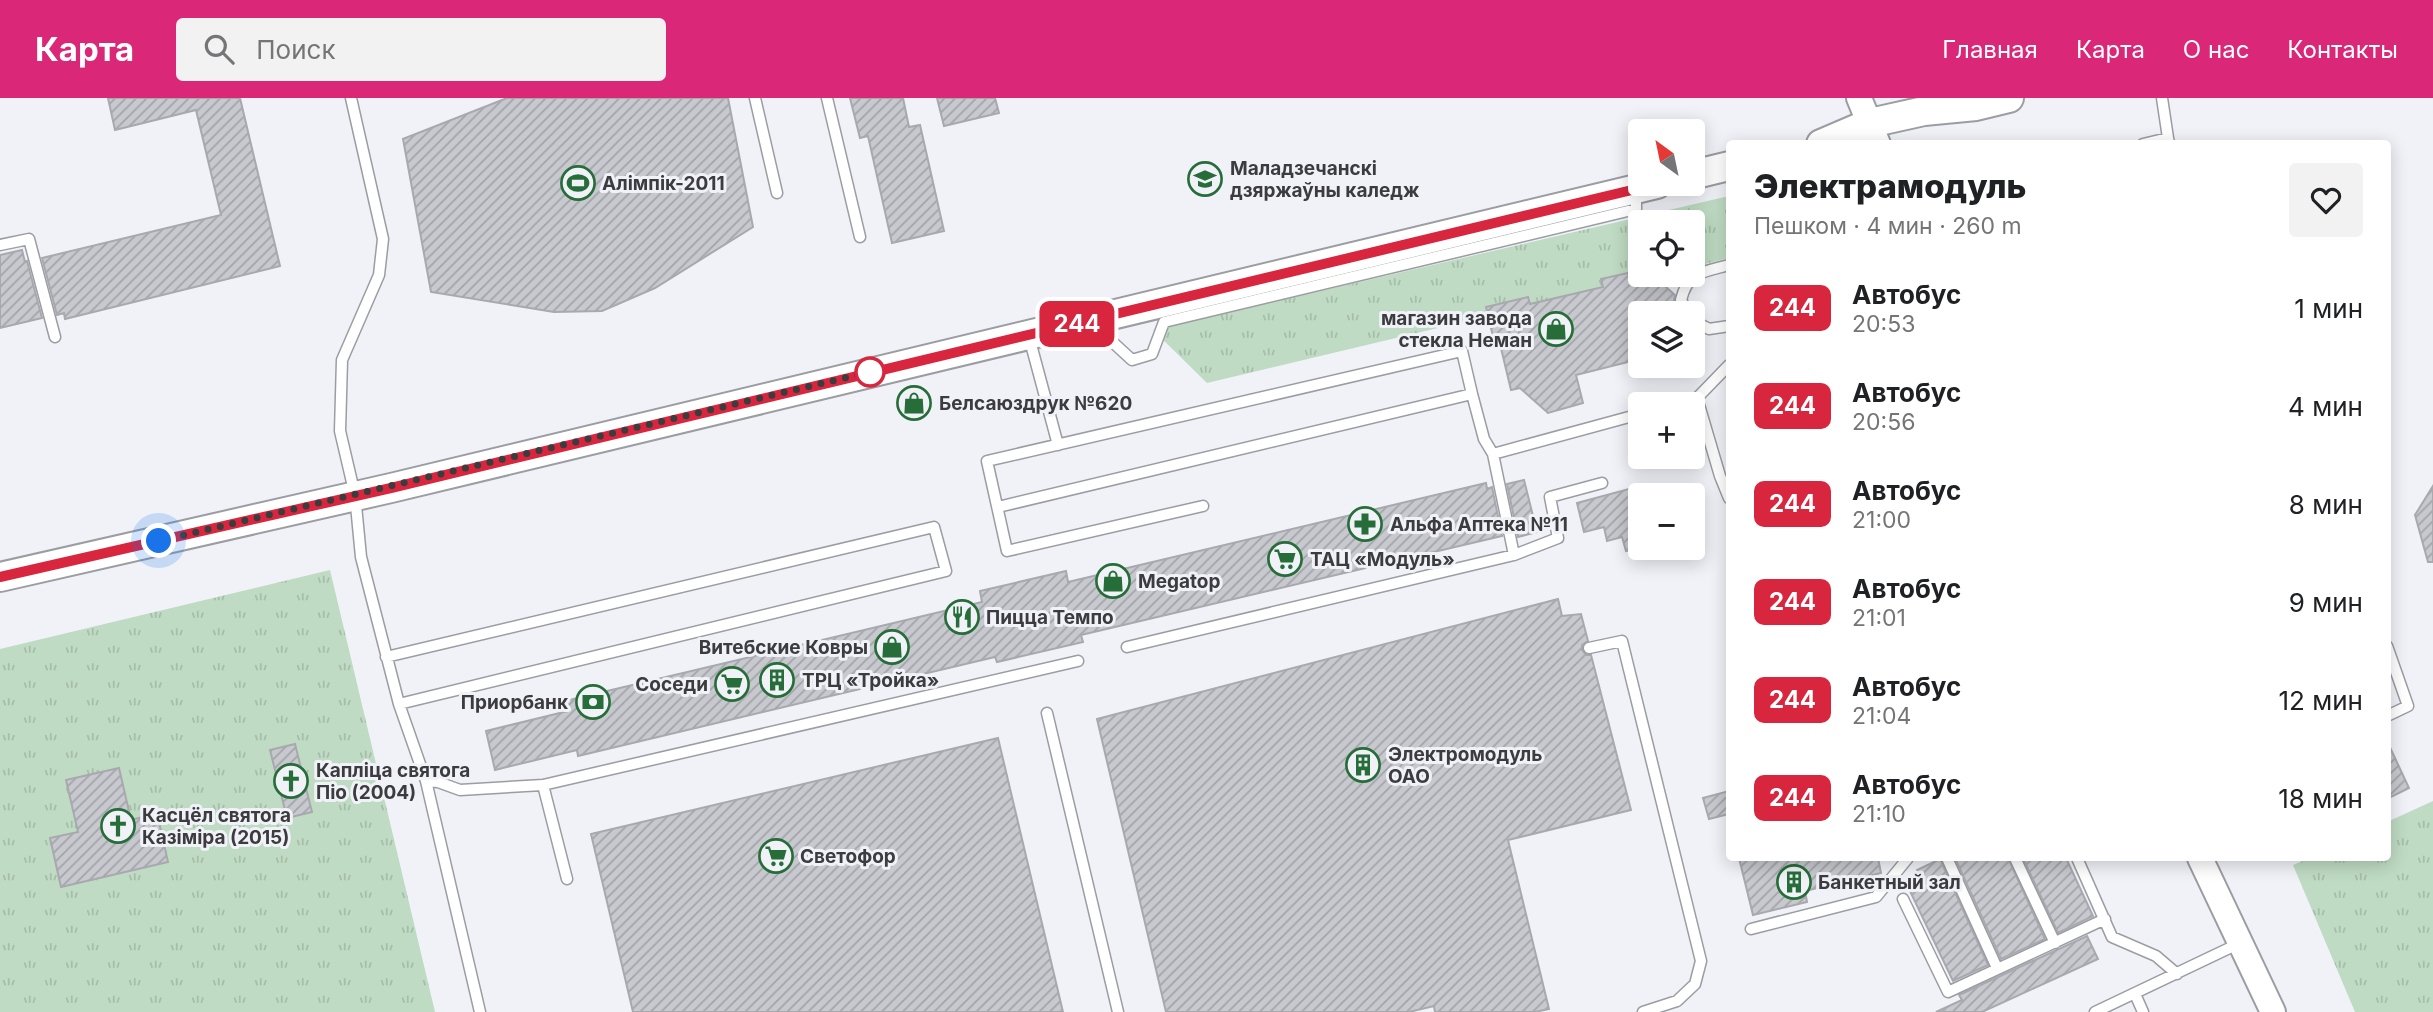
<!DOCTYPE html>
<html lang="ru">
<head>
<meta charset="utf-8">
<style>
	body { margin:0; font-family:Inter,sans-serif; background:#f2f2f2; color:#202124; height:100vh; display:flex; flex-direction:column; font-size:26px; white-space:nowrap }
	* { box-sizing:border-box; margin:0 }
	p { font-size:23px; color:#757577 }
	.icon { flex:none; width:38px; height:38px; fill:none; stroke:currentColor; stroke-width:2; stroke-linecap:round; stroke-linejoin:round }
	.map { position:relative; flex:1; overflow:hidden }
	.details { position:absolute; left:1726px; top:42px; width:665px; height:721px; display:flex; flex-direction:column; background:#fff; border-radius:7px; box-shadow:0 4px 18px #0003 }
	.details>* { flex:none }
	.badge { padding:0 14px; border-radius:10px; font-size:24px; line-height:46px }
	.needle { width:46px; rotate:327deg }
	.fabs { position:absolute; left:1628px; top:21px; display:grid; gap:14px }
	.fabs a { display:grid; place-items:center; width:77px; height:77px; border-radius:7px; background:#fff; box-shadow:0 4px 18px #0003; font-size:35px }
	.you { position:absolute; width:35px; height:35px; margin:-18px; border:5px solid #fff; border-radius:50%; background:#1a73e8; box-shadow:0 0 0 10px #1a73e833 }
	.map>.badge { position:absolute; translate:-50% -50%; box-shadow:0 0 0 4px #fff }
	.round { display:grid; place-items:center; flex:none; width:74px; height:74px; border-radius:7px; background:#f2f2f2 }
	.overview { display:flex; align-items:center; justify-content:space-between; height:119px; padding:0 28px }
	h1 { font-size:33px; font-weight:800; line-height:52px }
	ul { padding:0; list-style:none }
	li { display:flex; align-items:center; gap:21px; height:98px; padding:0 28px }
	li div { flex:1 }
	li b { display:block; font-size:26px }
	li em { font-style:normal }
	li .badge { min-width:77px; font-weight:700; text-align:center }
	header { display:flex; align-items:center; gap:42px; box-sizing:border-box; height:98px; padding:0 35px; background:#db2777; color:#fff }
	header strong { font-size:33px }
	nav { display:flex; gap:38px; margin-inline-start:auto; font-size:24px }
	.search { width:490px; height:63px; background:#f2f2f2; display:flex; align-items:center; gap:18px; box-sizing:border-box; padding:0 24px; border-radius:7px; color:#757577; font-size:26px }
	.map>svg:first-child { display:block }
</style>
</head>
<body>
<header>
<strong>Карта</strong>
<div class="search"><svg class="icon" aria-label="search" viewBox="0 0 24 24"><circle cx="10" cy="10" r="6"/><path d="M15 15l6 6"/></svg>Поиск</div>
<nav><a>Главная</a><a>Карта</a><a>О нас</a><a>Контакты</a></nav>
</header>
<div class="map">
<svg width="2433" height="914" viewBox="0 0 2433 914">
	<defs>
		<pattern id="grass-tufts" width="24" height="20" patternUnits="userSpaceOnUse" patternTransform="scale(1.75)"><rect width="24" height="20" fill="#bfdbc3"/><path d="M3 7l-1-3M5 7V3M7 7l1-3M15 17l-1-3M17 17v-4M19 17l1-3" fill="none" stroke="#a5bda9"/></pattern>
		<pattern id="building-hatch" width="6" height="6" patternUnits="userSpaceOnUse" patternTransform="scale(1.75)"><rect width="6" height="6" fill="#c7c9ce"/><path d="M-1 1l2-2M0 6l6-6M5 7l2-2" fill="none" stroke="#a3a4a9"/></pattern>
	</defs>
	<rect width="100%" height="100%" fill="#f0f2f8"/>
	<path fill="url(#grass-tufts)" d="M 1729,98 L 1729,160 L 1692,169 L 1692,124 L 1640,124 L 1640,177 L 1661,177 L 1207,285 L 1153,232 Z
		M 330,472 L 435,914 L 0,914 L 0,551 Z
		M 2433,703 L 2433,914 L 2355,914 L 2293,767 L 2310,760 L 2387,760 L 2387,724 Z"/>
	<path fill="url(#building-hatch)" stroke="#a8a9af" stroke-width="2" d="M 108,0 L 240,0 L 280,168 L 65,221 L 64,215 L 57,217 L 42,160 L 221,117 L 196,12 L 115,32 Z
		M 507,0 L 728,0 L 753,129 L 655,190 L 602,213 L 554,214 L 431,194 L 403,41 Z
		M 850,0 L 903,0 L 909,29 L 920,27 L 944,133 L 892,145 L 868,38 L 860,40 Z
		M 937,0 L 995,0 L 999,15 L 944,28 Z
		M 22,152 L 25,164 L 27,163 L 42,220 L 0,230 L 0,157 Z
		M 1628,175 L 1629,180 L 1652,182 L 1664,187 L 1675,197 L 1674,203 L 1680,215 L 1640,215 L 1640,261 L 1576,277 L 1583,305 L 1548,315 L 1520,290 L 1511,292 L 1500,246 L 1495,247 L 1486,209 L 1528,199 L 1530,206 L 1603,189 L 1601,181 Z
		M 1524,382 L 1537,434 L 1518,439 L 1507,386 Z
		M 1486,385 L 1487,391 L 1492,389 L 1502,438 L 1081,537 L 1083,544 L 997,564 L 995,559 L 578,658 L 577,652 L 495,672 L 486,633 L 568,613 L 565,603 L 982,504 L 980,493 L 1066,473 L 1068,484 Z
		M 1640,388 L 1640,450 L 1626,453 L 1622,439 L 1607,443 L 1604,429 L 1584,434 L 1577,405 Z
		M 2433,388 L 2433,464 L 2428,464 L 2415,417 Z
		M 1558,501 L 1562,518 L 1581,516 L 1588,543 L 1582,547 L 1582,552 L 1586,557 L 1591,557 L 1631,712 L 1508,742 L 1549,911 L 1535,914 L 1435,914 L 1434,908 L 1409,914 L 1166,914 L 1097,621 Z
		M 998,640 L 1063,914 L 633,914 L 591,736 Z
		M 2387,643 L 2409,690 L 2387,701 Z
		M 295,646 L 312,714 L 287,720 L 270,652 Z
		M 119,670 L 131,722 L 157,715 L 168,764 L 61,789 L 50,740 L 78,734 L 66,682 Z
		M 1729,693 L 1729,716 L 1709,721 L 1703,700 Z
		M 1739,760 L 1878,760 L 1881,775 L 1805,793 L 1807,804 L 1753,817 Z
		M 1955,760 L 2008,760 L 2045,841 L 2001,861 Z
		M 2023,760 L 2066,760 L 2093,818 L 2058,835 Z
		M 1940,761 L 1988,867 L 1953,883 L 1909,791 L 1923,784 L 1917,772 Z
		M 2087,838 L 2098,861 L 1982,914 L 1936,914 L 1962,902 L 1959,897 Z"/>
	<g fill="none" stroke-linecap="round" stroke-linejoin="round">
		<g stroke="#9b9da2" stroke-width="13">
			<path id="service" d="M 351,0 L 383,141 L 379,177 L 342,262 L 340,333 L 355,397 L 361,459 L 399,606 L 426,683 L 480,914
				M 755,0 L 777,95
				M 827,0 L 860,139
				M 2162,0 L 2168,40
				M 2143,46 L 2168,40 L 2169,45
				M 0,147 L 29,141 L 55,239
				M 1688,215 L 1681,202 C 1688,173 1704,174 1729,167
				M 1692,222 L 1709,231 L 1729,228
				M 1093,226 L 1132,262 L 1152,256 L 1164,224 L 1636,111 L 1636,92
				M 1029,239 L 1058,347
				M 1697,300 L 1720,378 L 1729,400
				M 1675,306 L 1697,300 L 1729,267
				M 1493,356 L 1514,457 L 1558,440 L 1550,399 L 1602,385
				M 1203,408 L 1007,453 L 987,363 L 1462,253 L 1472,296
				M 998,409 L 1472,296 L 1484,341 L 1493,356 L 1640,316
				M 2387,548 L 2408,608 L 2387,618
				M 1127,549 L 1514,457
				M 1589,550 L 1622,543 L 1701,863 L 1695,886 L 1677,903 L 1643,914
				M 386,559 L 934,429 L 946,473 L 399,606
				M 1047,615 L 1118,914
				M 426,683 L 438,684 L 460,692 L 543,687 L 567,781
				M 543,687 L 1078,563
				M 1947,760 L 1997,870
				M 2015,760 L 2055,845
				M 2077,760 L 2112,839 L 2156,858 L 2177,876
				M 1903,801 L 1948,894 L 2105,821
				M 1751,831 L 1876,799 L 1908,760
				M 2135,896 L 2143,914
				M 2095,914 L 2240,845"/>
		</g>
		<g stroke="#9b9da2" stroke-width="28">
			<path id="tertiary" d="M 1859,0 L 1878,46
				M 2200,760 L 2273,914"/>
		</g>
		<g stroke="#9b9da2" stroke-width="32">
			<path id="secondary" d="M 1821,46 L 1870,25 L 1924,13 L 1976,8 L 2009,0
				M 1692,77 L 1729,68
				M 0,479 L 391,390 L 1657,86"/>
		</g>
		<use href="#service" stroke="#fff" stroke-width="10"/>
		<use href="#tertiary" stroke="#fff" stroke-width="24"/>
		<use href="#secondary" stroke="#fff" stroke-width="28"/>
	</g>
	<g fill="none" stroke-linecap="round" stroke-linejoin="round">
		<g stroke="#fff" stroke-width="16">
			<path id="line" d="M 0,479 L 391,390 L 1657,86"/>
		</g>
		<use href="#line" stroke="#d7263d" stroke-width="10"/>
		<path stroke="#3c3c3f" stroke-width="7" stroke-dasharray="0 12.6" d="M 159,443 L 878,272 L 870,274"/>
	</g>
	<defs>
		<g id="university-ring" transform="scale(1.75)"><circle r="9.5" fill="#f0f2f8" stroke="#266d39" stroke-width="1.5"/><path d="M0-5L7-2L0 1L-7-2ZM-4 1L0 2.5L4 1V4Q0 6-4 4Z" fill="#266d39"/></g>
		<g id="stadium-ring" transform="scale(1.75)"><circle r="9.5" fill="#f0f2f8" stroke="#266d39" stroke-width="1.5"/><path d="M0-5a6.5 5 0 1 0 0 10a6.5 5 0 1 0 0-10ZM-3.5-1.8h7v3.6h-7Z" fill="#266d39"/></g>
		<g id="shop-ring" transform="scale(1.75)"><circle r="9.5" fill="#f0f2f8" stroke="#266d39" stroke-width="1.5"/><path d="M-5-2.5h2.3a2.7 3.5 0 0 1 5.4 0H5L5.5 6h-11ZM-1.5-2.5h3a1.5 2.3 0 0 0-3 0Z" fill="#266d39"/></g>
		<g id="pharmacy-ring" transform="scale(1.75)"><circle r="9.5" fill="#f0f2f8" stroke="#266d39" stroke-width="1.5"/><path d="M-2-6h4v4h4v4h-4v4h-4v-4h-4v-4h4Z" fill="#266d39"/></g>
		<g id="supermarket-ring" transform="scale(1.75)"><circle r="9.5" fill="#f0f2f8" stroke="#266d39" stroke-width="1.5"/><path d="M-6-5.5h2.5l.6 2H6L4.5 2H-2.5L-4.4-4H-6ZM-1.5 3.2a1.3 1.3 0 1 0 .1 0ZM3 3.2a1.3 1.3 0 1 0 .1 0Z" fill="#266d39"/></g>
		<g id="restaurant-ring" transform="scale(1.75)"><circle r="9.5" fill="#f0f2f8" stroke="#266d39" stroke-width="1.5"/><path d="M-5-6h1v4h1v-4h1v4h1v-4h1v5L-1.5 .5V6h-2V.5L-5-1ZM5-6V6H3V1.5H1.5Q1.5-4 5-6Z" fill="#266d39"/></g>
		<g id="building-ring" transform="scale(1.75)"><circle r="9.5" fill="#f0f2f8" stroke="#266d39" stroke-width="1.5"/><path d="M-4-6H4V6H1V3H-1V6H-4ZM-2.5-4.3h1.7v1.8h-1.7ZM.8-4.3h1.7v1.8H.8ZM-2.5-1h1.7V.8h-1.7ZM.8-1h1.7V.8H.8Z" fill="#266d39"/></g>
		<g id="bank-ring" transform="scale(1.75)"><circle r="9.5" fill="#f0f2f8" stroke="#266d39" stroke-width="1.5"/><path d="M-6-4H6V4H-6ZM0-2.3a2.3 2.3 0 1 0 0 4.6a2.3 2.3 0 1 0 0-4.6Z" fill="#266d39"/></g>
		<g id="church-ring" transform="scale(1.75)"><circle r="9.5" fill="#f0f2f8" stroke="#266d39" stroke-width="1.5"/><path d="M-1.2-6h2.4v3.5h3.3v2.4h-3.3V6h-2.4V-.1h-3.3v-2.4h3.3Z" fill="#266d39"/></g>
	</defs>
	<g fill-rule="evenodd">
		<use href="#university-ring" x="1205" y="81"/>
		<use href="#stadium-ring" x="578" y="85"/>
		<use href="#shop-ring" x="1556" y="231"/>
		<use href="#shop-ring" x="914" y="305"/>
		<use href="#pharmacy-ring" x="1365" y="426"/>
		<use href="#supermarket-ring" x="1285" y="461"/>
		<use href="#shop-ring" x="1113" y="483"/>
		<use href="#restaurant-ring" x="962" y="519"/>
		<use href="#shop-ring" x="892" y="549"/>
		<use href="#building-ring" x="777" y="582"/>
		<use href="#supermarket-ring" x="732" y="586"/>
		<use href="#bank-ring" x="593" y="604"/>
		<use href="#building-ring" x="1363" y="667"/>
		<use href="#church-ring" x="291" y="683"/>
		<use href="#church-ring" x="118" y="728"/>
		<use href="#supermarket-ring" x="776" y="758"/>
		<use href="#building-ring" x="1794" y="784"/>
	</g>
	<circle fill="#fff" stroke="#d7263d" stroke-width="3.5" cx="870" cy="274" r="14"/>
	<g text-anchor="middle" stroke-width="6" stroke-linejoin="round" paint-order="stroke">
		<g font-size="19" font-weight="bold" fill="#3c3c3f" stroke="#f0f2f8" text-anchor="start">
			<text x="1230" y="77">Маладзечанскі<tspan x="1230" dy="22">дзяржаўны каледж</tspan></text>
			<text x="602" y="92">Алімпік-2011</text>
			<text x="1532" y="227" text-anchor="end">магазин завода<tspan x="1532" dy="22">стекла Неман</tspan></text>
			<text x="939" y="312">Белсаюздрук №620</text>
			<text x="1390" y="433">Альфа Аптека №11</text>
			<text x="1310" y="468">ТАЦ «Модуль»</text>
			<text x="1138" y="490">Megatop</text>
			<text x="986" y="526">Пицца Темпо</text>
			<text x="868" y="556" text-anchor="end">Витебские Ковры</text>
			<text x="802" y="589">ТРЦ «Тройка»</text>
			<text x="708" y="593" text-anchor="end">Соседи</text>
			<text x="568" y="611" text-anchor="end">Приорбанк</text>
			<text x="1388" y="663">Электромодуль<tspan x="1388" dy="22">ОАО</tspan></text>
			<text x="316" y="679">Капліца святога<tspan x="316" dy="22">Піо (2004)</tspan></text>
			<text x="142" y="724">Касцёл святога<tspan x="142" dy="22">Казіміра (2015)</tspan></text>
			<text x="800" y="765">Светофор</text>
			<text x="1818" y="791">Банкетный зал</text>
		</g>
	</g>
</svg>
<div class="fabs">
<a><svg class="needle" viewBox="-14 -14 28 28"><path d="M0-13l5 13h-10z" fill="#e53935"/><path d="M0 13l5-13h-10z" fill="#757577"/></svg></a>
<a><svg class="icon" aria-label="locate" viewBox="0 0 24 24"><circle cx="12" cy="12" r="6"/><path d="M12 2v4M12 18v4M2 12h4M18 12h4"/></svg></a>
<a><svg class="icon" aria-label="layers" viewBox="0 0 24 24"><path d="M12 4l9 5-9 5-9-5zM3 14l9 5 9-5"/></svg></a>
<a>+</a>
<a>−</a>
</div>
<div class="you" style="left:159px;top:443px"></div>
<b class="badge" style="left:1077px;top:226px;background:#d7263d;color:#fff">244</b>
<section class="details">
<div class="overview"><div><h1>Электрамодуль</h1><p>Пешком · 4 мин · 260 m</p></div><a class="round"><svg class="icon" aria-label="heart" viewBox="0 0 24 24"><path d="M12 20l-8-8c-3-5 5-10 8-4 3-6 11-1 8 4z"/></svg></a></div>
<ul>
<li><span class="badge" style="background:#d7263d;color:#fff">244</span><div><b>Автобус</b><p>20:53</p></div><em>1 мин</em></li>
<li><span class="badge" style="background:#d7263d;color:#fff">244</span><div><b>Автобус</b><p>20:56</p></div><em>4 мин</em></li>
<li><span class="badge" style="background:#d7263d;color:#fff">244</span><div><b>Автобус</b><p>21:00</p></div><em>8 мин</em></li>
<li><span class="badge" style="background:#d7263d;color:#fff">244</span><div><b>Автобус</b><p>21:01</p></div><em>9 мин</em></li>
<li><span class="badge" style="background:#d7263d;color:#fff">244</span><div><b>Автобус</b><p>21:04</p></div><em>12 мин</em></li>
<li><span class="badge" style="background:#d7263d;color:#fff">244</span><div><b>Автобус</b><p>21:10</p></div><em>18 мин</em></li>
</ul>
</section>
</div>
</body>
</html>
